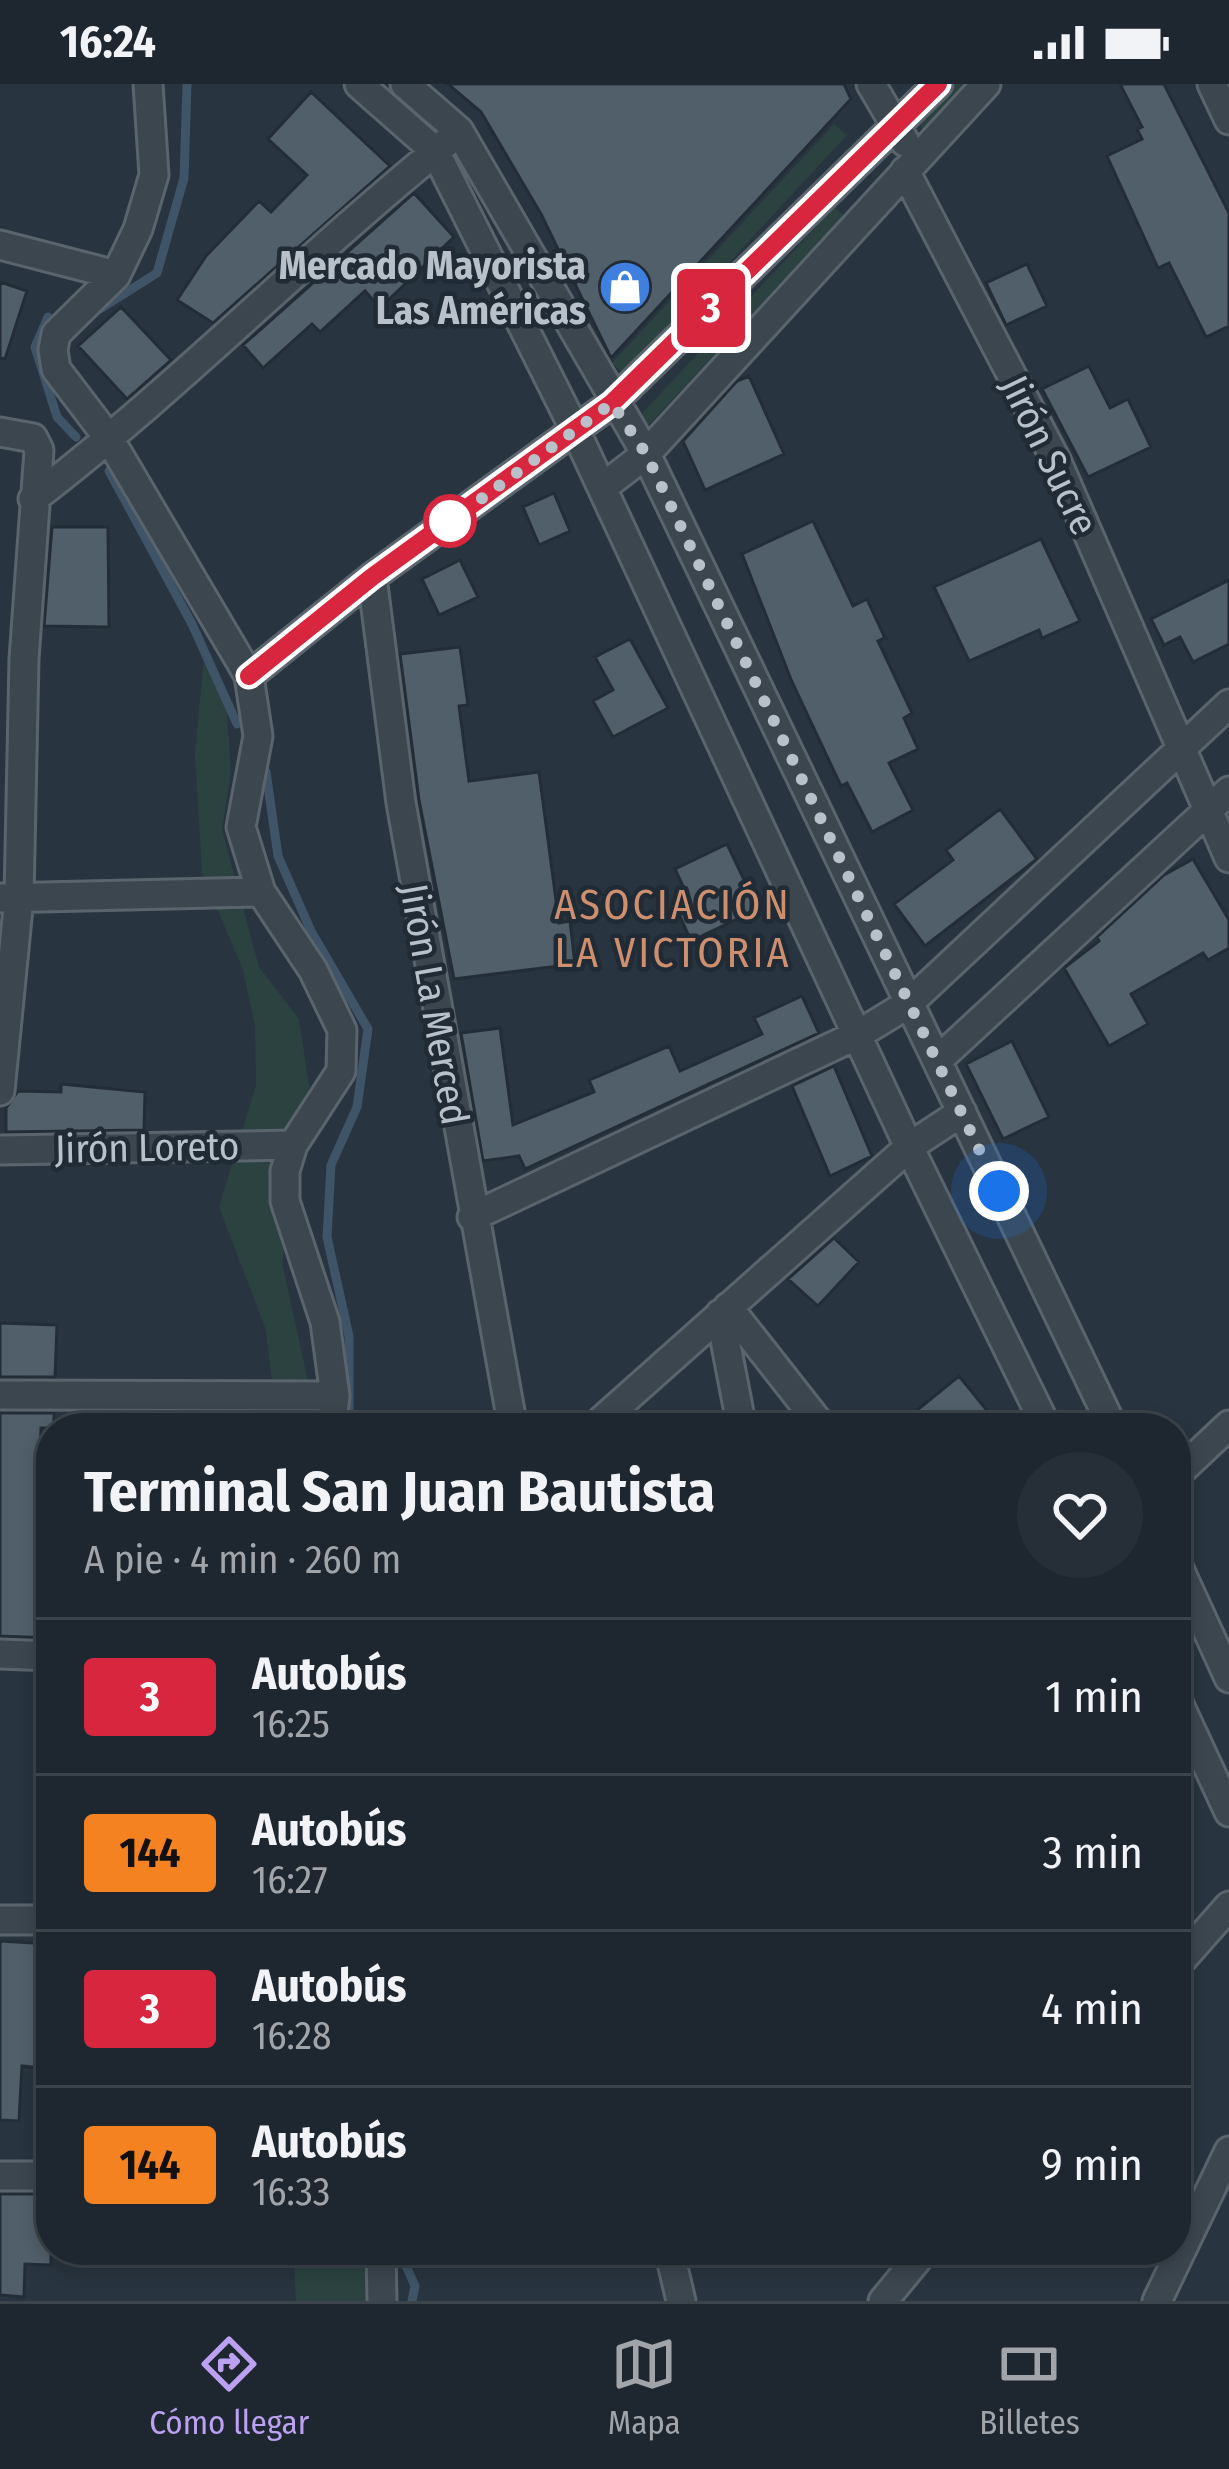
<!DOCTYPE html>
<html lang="es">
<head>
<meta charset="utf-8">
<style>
	body { margin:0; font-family:"Fira Sans Condensed",sans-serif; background:#262f37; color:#f1f3f6; height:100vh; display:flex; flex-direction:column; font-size:45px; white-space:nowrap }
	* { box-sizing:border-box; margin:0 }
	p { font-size:39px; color:#a1a5aa }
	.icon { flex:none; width:66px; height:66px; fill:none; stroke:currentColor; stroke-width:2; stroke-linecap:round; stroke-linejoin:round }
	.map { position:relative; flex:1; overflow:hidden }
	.panel { position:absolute; left:36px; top:1329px; width:1155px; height:852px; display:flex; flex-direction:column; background:#1e272f; border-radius:48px; box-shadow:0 6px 18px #0003,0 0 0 3px #3c444b }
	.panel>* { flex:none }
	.badge { padding:0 24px; border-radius:9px; font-size:42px; line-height:78px }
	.you { position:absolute; width:60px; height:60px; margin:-30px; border:9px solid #fff; border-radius:50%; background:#1a73e8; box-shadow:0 0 0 18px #1a73e833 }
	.map>.badge { position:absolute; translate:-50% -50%; box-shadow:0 0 0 6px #fff }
	.round { display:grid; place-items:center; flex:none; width:126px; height:126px; border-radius:63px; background:#262f37 }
	.overview { display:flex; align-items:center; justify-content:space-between; height:204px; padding:0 48px }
	h1 { font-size:57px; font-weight:700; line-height:90px }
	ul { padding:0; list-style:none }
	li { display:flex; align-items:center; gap:36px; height:156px; padding:0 48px; border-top:3px solid #3c444b }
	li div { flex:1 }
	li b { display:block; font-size:45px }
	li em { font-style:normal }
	li .badge { min-width:132px; font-weight:700; text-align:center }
	.status { display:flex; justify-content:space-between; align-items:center; height:84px; padding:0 60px; background:#1e272f; direction:ltr }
	.status svg { height:33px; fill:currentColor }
	.tabs { display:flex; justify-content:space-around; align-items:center; height:168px; border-top:3px solid #3c444b; background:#1e272f; font-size:33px; color:#a1a5aa }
	.tabs a { display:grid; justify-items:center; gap:6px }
	.tabs .selected { color:#bca0f2 }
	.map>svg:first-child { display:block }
</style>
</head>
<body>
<div class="status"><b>16:24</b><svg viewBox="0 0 49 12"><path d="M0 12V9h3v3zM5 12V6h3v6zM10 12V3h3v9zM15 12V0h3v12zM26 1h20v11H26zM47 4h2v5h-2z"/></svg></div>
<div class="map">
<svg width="1229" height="2217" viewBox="0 0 1229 2217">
	<rect width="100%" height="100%" fill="#28343f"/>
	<path fill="#2b4241" d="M 954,0 L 972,0 L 925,51 L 919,38 Z
		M 834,40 L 847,51 L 625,291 L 612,279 Z
		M 835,123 L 844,132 L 641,349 L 631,341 Z
		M 204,574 L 225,604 L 231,687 L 222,746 L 259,883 L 299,935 L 310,1007 L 282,1178 L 312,1316 L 307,1344 L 268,1344 L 273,1307 L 266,1246 L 219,1123 L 256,1001 L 255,942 L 243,886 L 202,789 L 195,669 Z
		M 293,2166 L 371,2166 L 377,2217 L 296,2217 Z"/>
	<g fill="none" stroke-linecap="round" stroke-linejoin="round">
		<path stroke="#3f5467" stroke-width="9" d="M 100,225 L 157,189 L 184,94 L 187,0
			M 48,233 L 35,263 L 57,333 L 76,353
			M 109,387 L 192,540 L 237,640
			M 266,688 L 278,772 L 311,847 L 368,945 L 357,1023 L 331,1081 L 327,1153 L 349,1252 L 349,1344
			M 399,2166 L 415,2202 L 412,2217"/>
	</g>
	<path fill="#515f6a" stroke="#232d37" stroke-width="3" d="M 448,0 L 844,0 L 851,15 L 611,274 L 541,130 L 481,28 Z
		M 1120,0 L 1164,0 L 1229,129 L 1229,242 L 1206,253 L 1169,179 L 1158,184 L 1107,72 L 1142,55 L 1137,45 L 1142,43 Z
		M 311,8 L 390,82 L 213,239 L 177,216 L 206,172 L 259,117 L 271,128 L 307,91 L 268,55 Z
		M 414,109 L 454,153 L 380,224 L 365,207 L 320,248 L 312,240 L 263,284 L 243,261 Z
		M 1027,180 L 1047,222 L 1006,241 L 986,199 Z
		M 0,198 L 27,207 L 5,275 L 0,274 Z
		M 121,223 L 171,276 L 127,315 L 78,262 Z
		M 1089,282 L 1110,324 L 1128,315 L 1151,363 L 1088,393 L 1042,305 Z
		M 749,292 L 784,370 L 705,406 L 683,357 L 737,297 Z
		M 554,409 L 570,447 L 539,461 L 523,423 Z
		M 813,437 L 853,522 L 867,515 L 885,554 L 878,557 L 912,629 L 904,634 L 918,665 L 889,679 L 913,726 L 872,748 L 847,699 L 841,702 L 792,598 L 742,470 Z
		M 52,443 L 108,443 L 109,543 L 44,542 Z
		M 1041,455 L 1080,537 L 1042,554 L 1039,546 L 969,577 L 934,503 Z
		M 460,476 L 478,513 L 439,531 L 422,495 Z
		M 1229,496 L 1229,560 L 1193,578 L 1180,553 L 1164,561 L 1151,535 Z
		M 630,555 L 668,624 L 613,653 L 593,617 L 613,606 L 595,573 Z
		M 460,563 L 468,621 L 459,622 L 469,697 L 539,688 L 559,839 L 570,837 L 575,880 L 454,895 L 419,716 L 400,570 Z
		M 1000,725 L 1037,775 L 925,862 L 894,820 L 953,776 L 946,766 Z
		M 727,760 L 758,825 L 691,857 L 676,823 L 690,817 L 675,785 Z
		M 1193,775 L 1229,836 L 1229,864 L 1208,876 L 1203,869 L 1131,910 L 1148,940 L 1109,962 L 1064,884 L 1099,857 L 1097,853 L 1164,791 Z
		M 802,912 L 819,949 L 525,1085 L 519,1072 L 483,1077 L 461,949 L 500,944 L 513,1041 L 594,1008 L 589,996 L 669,962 L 680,987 L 762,950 L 754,934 Z
		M 1012,957 L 1049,1033 L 1003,1055 L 966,980 Z
		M 834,982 L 872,1072 L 830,1092 L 792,1002 Z
		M 61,1000 L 145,1008 L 144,1046 L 6,1048 L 6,1024 L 18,1007 L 61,1008 Z
		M 834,1154 L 859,1178 L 818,1222 L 788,1195 Z
		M 0,1239 L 57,1241 L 55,1293 L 0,1293 Z
		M 959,1292 L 994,1335 L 981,1344 L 895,1344 Z
		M 0,1329 L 54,1329 L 54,1344 L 41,1344 L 38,1437 L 51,1437 L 51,1554 L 0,1552 Z
		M 0,1857 L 51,1860 L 41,1984 L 22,1982 L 19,2037 L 0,2036 Z
		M 0,2110 L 51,2110 L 51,2181 L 25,2180 L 24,2213 L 0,2211 Z"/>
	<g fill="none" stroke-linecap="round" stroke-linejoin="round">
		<g stroke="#5a646d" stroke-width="33">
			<path id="minor" d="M 148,0 L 154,91 L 138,145 L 116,191 L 56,250 L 53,266 L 56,285 L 110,356 L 249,592 L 258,652 L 241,743 L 261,808 L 313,886 L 342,946 L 341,987 L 293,1061 L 285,1087 L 285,1117 L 325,1238 L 335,1312 L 331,1344
				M 359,0 L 435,67 L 576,348 L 909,1063 L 1047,1344
				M 405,0 L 459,47 L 646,370 L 1113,1344
				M 871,0 L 905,58
				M 1212,0 L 1229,36
				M 905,87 L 1057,378 L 1229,774
				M 0,161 L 116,191
				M 0,348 L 33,354 L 39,366 L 24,575 L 19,814 L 0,1007
				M 602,404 L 646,370 L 986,0
				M 33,415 C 178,304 305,173 447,58
				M 372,493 L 401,719 L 513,1344
				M 249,592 L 372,493 L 612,319 L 938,0
				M 0,814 L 261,808
				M 939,975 L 1229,707
				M 0,1066 L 293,1061
				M 472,1133 L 859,950 L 908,920 L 1229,620
				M 728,1223 L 823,1344
				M 720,1230 L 742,1344
				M 0,1311 L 335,1312
				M 593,1344 L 909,1063 L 962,1028
				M 1176,1391 L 1229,1341
				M 1176,1478 L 1229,1594
				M 0,1570 L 51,1572
				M 1176,1614 L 1229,1728
				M 0,1836 L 51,1836
				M 1176,1882 L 1229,1822
				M 0,2092 L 51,2092
				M 381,2166 L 382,2217
				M 669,2166 L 681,2217
				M 883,2217 L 925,2166
				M 1157,2217 L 1229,2067"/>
		</g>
		<use href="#minor" stroke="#3c464f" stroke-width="27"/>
	</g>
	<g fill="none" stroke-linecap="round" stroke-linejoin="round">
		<g stroke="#fff" stroke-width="27">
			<path id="line" d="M 249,592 L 372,493 L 612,319 L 938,0"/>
		</g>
		<use href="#line" stroke="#d7263d" stroke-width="18"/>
		<path stroke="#b8c1ca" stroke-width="12" stroke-dasharray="0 21.6" d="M 450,437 L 440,445 L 612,319 L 646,370 L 999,1107"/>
	</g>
	<defs>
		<g id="shop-disc" transform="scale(2.7)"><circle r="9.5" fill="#3f7fe0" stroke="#202b35"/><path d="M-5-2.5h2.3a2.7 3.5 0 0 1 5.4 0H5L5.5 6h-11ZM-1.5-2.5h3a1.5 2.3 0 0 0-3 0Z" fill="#fff"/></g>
	</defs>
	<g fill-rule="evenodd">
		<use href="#shop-disc" x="625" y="203"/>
	</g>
	<circle fill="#fff" stroke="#d7263d" stroke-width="6" cx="450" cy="437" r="24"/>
	<g text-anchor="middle" stroke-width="9" stroke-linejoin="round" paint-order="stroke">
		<g font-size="39" font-weight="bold" fill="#b8c1ca" stroke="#202b35" text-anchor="end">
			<text x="586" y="195">Mercado Mayorista<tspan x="586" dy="45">Las Américas</tspan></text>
		</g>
		<g font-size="39" fill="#b8c1ca" stroke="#202b35">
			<text transform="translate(1050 371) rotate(64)" y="14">Jirón Sucre</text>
			<text transform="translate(435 920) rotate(80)" y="14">Jirón La Merced</text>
			<text transform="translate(147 1063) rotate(-1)" y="14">Jirón Loreto</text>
		</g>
		<g font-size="42" letter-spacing="3" fill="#ce8f6f" stroke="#202b35">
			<text x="673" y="835">ASOCIACIÓN<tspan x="673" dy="48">LA VICTORIA</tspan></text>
		</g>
	</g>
</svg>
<div class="you" style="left:999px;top:1107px"></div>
<b class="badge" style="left:711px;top:224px;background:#d7263d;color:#fff">3</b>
<section class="panel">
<div class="overview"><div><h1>Terminal San Juan Bautista</h1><p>A pie · 4 min · 260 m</p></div><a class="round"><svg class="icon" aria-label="heart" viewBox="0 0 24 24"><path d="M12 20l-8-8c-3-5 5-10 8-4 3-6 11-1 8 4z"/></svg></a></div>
<ul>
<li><span class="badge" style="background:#d7263d;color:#fff">3</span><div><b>Autobús</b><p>16:25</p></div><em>1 min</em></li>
<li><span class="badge" style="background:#f58220;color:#111">144</span><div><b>Autobús</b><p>16:27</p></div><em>3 min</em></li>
<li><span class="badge" style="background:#d7263d;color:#fff">3</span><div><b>Autobús</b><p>16:28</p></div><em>4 min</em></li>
<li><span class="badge" style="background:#f58220;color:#111">144</span><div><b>Autobús</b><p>16:33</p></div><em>9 min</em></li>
</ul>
</section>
</div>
<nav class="tabs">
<a class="selected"><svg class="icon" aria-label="directions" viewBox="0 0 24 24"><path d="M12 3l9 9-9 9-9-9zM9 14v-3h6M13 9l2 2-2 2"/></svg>Cómo llegar</a>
<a><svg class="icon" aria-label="map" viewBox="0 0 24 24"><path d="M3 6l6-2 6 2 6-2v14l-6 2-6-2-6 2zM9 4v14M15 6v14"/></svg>Mapa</a>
<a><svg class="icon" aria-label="tickets" viewBox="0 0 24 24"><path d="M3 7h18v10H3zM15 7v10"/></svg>Billetes</a>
</nav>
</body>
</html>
